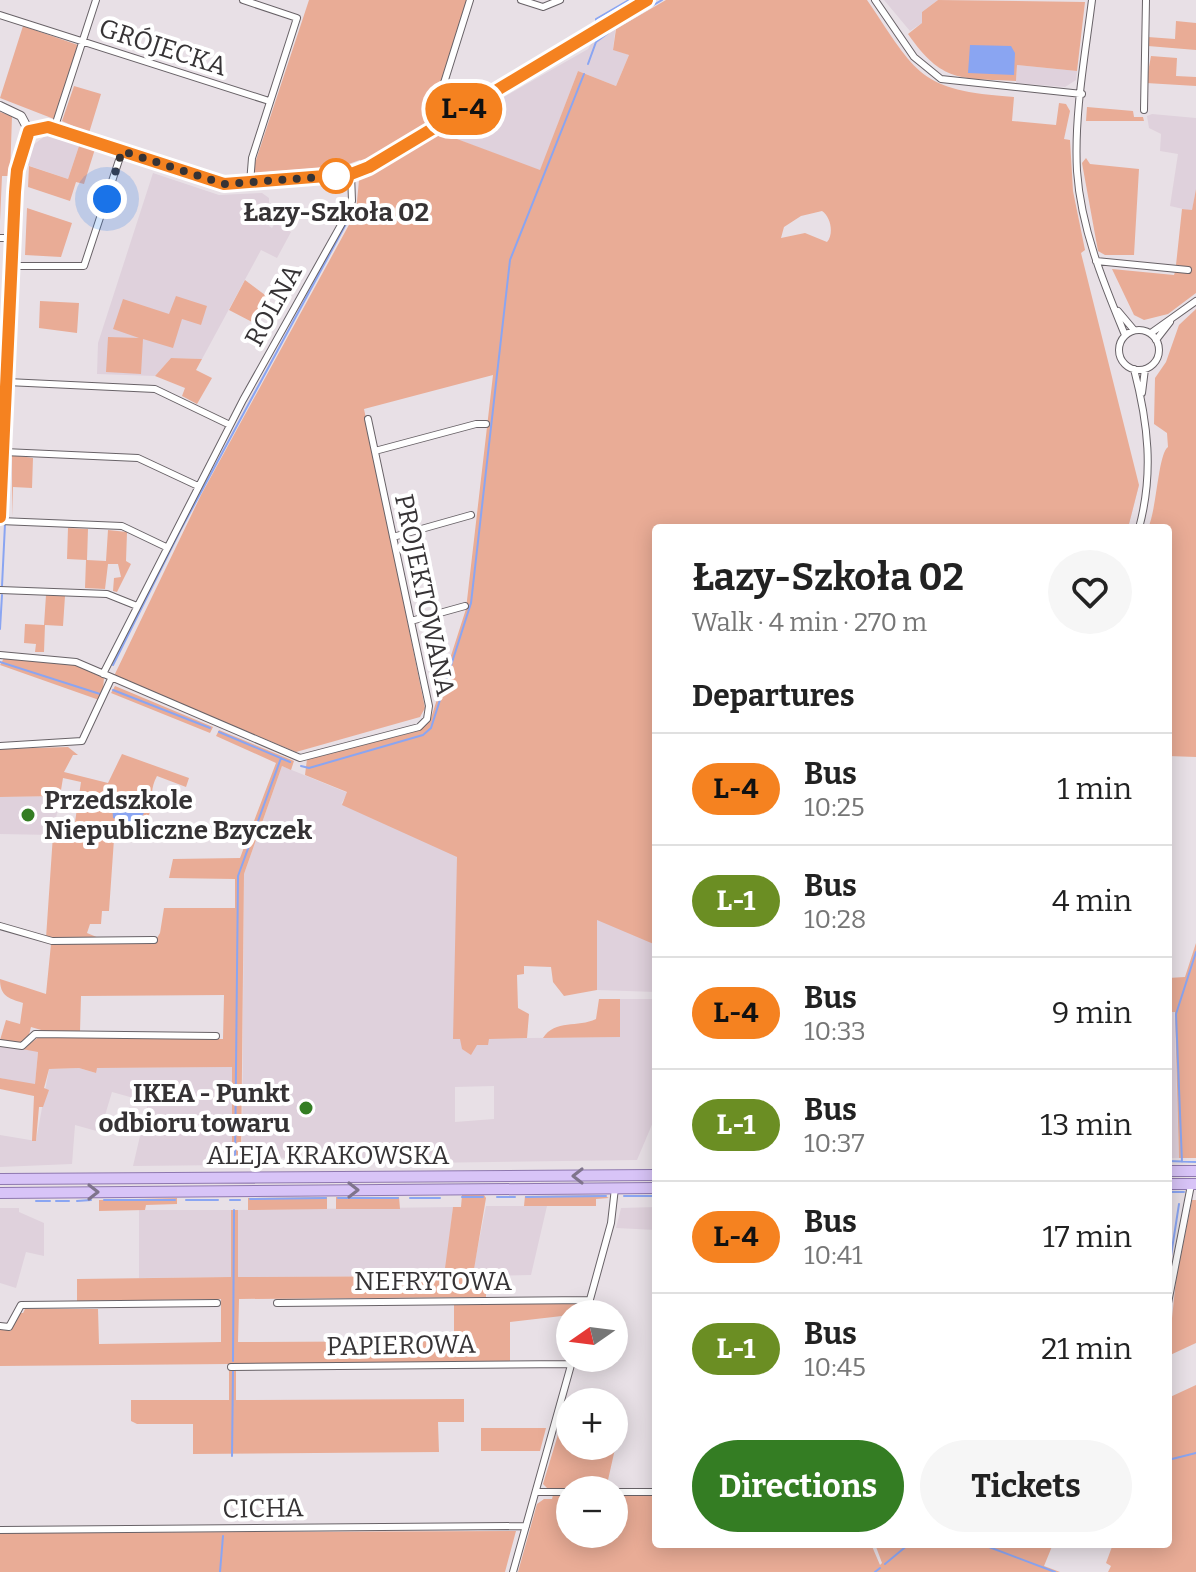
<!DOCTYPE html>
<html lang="en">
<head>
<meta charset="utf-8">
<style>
	body { margin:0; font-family:Bitter,serif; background:#f6f6f6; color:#222; height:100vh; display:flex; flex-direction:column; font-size:30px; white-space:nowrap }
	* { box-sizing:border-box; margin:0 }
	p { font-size:26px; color:#767676 }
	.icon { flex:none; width:44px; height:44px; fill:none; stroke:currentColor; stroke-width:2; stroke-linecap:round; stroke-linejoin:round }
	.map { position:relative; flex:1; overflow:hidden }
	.panel { position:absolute; left:652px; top:524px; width:520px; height:1024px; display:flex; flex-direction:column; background:#fff; border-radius:8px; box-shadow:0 4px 20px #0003 }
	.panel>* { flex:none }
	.badge { padding:0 16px; border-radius:26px; font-size:28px; line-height:52px }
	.needle { width:52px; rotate:256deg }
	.controls { position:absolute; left:556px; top:1300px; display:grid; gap:16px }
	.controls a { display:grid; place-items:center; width:72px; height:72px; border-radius:50%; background:#fff; box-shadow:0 4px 20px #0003; font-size:40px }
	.you { position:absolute; width:40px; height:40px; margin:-20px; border:6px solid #fff; border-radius:50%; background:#1a73e8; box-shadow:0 0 0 12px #1a73e833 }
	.map>.badge { position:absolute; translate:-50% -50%; box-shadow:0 0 0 4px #fff }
	h2 { padding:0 40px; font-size:30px; line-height:72px }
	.round { display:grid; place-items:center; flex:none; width:84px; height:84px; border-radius:42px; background:#f6f6f6 }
	.overview { display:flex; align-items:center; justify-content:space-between; height:136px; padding:0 40px }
	h1 { font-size:38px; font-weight:700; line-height:60px }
	.primary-button { display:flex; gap:16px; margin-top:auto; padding:16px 40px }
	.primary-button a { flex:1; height:92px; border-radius:48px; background:#347d23; color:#fff; font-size:32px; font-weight:700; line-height:92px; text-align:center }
	.primary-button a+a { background:#f6f6f6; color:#222 }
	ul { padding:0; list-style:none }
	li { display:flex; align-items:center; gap:24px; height:112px; padding:0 40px; border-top:2px solid #e0e0e0 }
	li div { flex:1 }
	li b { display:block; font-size:30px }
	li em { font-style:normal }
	li .badge { min-width:88px; font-weight:700; text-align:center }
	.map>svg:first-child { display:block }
</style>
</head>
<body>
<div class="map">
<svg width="1196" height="1572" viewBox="0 0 1196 1572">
	<rect width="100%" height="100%" fill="#e8e0e6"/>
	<path fill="#dfd1dc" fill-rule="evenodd" d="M 884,0 L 938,0 L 922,12 L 922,23 L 910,31 Z
		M 616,25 L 613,49 L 629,55 L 616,86 L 578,71 L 540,171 L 441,133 L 588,49 L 595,38 Z
		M 1017,65 L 1077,71 L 1076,80 L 1065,87 L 1016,83 Z
		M 1152,114 L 1196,118 L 1196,189 L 1192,211 L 1170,206 L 1178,154 L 1160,151 L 1161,134 L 1149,128 L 1147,116 Z
		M 49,133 L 80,143 L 68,179 L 27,165 L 29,148 Z
		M 153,173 L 219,195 L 262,193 L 269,198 L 269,226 L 272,228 L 275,223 L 291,232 L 277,258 L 261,250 L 202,359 L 171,358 L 155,376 L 97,374 L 98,343 Z
		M 499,432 L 1139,485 L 1128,528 L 656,528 L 656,992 L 597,990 L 597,920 L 458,857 L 454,1039 L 619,1037 L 620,999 L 656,999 L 656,1115 L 637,1160 L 353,1164 L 352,1159 L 242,1157 L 244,874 L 282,766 L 348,793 L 341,804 L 432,735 L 478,602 ZM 494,1086 L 494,1119 L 455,1122 L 455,1087 Z
		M 60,796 L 53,835 L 0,834 L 0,797 Z
		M 1168,1012 L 1174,1012 L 1179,1158 L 1168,1158 Z
		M 0,1045 L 38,1051 L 35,1085 L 0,1078 Z
		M 233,1067 L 232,1165 L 133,1166 L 148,1102 L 112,1092 L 100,1132 L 75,1125 L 72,1164 L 0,1167 L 0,1135 L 36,1141 L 49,1069 L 79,1068 L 96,1073 L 96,1068 Z
		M 486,1206 L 547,1206 L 531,1275 L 472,1276 Z
		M 453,1207 L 445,1276 L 237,1277 L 238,1210 Z
		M 656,1207 L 656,1230 L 616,1228 L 621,1208 Z
		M 0,1208 L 19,1208 L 19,1212 L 44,1223 L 44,1256 L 26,1252 L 16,1288 L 0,1283 Z
		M 139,1210 L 231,1210 L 231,1277 L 139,1278 Z"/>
	<path fill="#e9ac96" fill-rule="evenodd" d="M 309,0 L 468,0 L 425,130 L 363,166 L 360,160 L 343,166 L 254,173 L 253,169 Z
		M 666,0 L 867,0 C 918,75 918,90 1014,97 L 1012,121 L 1056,125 L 1059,103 L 1066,104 L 1070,111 L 1064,139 L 1070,140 L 1073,191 L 1085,250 L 1081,253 L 1139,485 L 1128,528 L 656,528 L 656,945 L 597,920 L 597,990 L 564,996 L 553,982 L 551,967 L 524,966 L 524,974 L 517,975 L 518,1008 L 529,1014 L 527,1038 L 489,1039 L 488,1045 L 477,1045 L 471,1055 L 462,1049 L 460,1039 L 453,1039 L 457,857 L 342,805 L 347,792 L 305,775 L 307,759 L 418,731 L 431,718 L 466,609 L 493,375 L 364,409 L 425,708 L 420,717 L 296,752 L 114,676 L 201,495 L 356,212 L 359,180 L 441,133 L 540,170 L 578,71 L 616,86 L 629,55 L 613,50 L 616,29 ZM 822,211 C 831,217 834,234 827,242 L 805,233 L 781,238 L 784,227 L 801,216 Z
		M 938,0 L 1085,2 L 1077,71 L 1017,65 L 1016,81 C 960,78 942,83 908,34 L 922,23 L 922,12 Z
		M 1176,21 L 1196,23 L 1196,50 L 1148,46 L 1148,37 L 1175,39 Z
		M 23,26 L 78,45 L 54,119 L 0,98 Z
		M 1151,56 L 1177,58 L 1176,76 L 1196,77 L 1196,86 L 1146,83 Z
		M 74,86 L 101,94 L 89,133 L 62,121 Z
		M 1087,107 L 1133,111 L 1134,117 L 1143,117 L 1144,121 L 1086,121 Z
		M 0,112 L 12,116 L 10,176 L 2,176 L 0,221 Z
		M 80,143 L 95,149 L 84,184 L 76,182 L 70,201 L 28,187 L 29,166 L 68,179 Z
		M 1086,158 L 1090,164 L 1139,169 L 1134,255 L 1105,255 L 1098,251 L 1082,163 Z
		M 1196,189 L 1196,293 L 1168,314 L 1144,320 L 1134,315 L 1112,269 L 1174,275 L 1175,272 L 1189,273 L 1189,267 L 1176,265 L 1182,209 L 1192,210 Z
		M 27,208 L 72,223 L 61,257 L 25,255 Z
		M 245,280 L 269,298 L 254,323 L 229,310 Z
		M 176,296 L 207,306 L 201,325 L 182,319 L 173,348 L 143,339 L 141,374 L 106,372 L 108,337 L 139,338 L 113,329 L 123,299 L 169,314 Z
		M 40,301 L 79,303 L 77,333 L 39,328 Z
		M 1196,309 L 1196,757 L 1168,756 L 1168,528 L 1148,528 C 1157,509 1158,454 1168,447 L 1167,433 L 1154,424 L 1155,378 L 1166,362 L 1179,325 Z
		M 171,358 L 202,359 L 196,370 L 212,378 L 197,404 L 182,396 L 185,388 L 155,376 Z
		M 12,455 L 33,458 L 32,488 L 13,487 L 12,517 Z
		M 68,528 L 88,529 L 87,560 L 106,561 L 108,530 L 127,532 L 126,561 L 131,564 L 117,592 L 113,591 L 114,578 L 121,577 L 118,564 L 108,564 L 105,589 L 85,588 L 86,560 L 67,559 Z
		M 46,595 L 65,596 L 63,626 L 45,625 L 44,652 L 35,652 L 36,644 L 24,643 L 25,624 L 44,625 Z
		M 4,658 L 71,663 L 104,678 L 102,701 L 0,665 Z
		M 115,686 L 213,727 L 210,733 L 111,693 Z
		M 219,730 L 294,761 L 291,770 L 282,766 L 244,874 L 241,1164 L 232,1165 L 232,1067 L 97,1068 L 96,1073 L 79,1068 L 49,1069 L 44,1088 L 49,1090 L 43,1107 L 39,1107 L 36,1141 L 32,1141 L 34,1096 L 0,1089 L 0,1078 L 35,1084 L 38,1052 L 22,1049 L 39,1037 L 223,1039 L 224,995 L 81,996 L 80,1032 L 48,1032 L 31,1027 L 28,1039 L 21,1043 L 0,1040 L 6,1020 L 20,1024 L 23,1003 C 8,998 0,996 0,979 L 46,994 L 51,944 L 154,943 L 160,933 L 164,908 L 235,908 L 235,879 L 169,878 L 173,859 L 240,858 L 276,763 L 216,736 Z
		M 68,747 L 78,755 L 73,755 L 64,772 L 108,783 L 122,754 L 189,778 L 186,787 L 157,776 C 150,789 153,795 151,808 C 149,820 140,825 144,839 L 114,839 L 109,911 L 102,911 L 101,924 L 90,924 L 87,933 L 99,938 L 46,938 L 53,835 L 93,834 L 94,824 L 75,822 L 81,782 L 63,778 L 60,796 L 0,797 L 0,749 Z
		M 1196,943 L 1196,1158 L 1179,1158 L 1175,1012 L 1168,1012 L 1168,978 L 1185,977 Z
		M 599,999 L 620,999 L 620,1037 L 543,1038 C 555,1019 578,1028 596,1019 Z
		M 462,1195 L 484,1195 L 486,1198 L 473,1275 L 486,1276 L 486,1297 L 239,1299 L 238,1342 L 454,1341 L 454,1304 L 578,1303 L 579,1314 L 510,1322 L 510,1361 L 566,1361 L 565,1366 L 451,1362 L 0,1366 L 0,1328 L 11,1331 L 16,1313 L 23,1313 L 25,1309 L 98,1309 L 99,1344 L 221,1342 L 221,1299 L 77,1301 L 77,1279 L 231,1277 L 231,1210 L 238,1210 L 238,1277 L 444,1276 L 453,1207 L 461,1207 Z
		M 603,1195 L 609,1198 L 596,1199 L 596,1206 L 524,1206 L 525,1196 Z
		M 327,1197 L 327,1209 L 248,1210 L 248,1198 Z
		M 336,1197 L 399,1197 L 400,1209 L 336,1209 Z
		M 177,1198 L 177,1204 L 146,1205 L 145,1210 L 99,1211 L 99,1200 Z
		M 1192,1200 L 1196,1200 L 1196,1343 L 1168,1356 L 1176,1280 Z
		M 229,1370 L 236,1370 L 236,1400 L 464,1399 L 464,1422 L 438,1422 L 439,1452 L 193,1454 L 193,1424 L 137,1424 L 131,1421 L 131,1400 L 229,1400 Z
		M 1196,1385 L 1196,1572 L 1108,1572 L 1111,1566 L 1106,1563 L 1113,1544 L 1168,1544 L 1168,1398 Z
		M 614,1411 L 623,1413 L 606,1489 L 547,1488 L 543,1484 L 563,1418 L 570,1424 L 570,1446 L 614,1446 Z
		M 481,1428 L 546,1428 L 540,1451 L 481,1451 Z
		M 614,1494 L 656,1494 L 656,1544 L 871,1544 L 880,1565 L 882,1563 L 875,1544 L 1053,1544 L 1044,1566 L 1060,1572 L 518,1572 L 537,1504 L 544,1499 L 552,1499 L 553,1495 L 570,1495 L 570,1534 L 614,1534 Z
		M 516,1531 L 505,1572 L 0,1572 L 0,1533 Z"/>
	<path fill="#8aa5f2" d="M 970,45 L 1011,46 L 1015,53 L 1014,75 L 968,73 Z
		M 120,796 L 133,804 L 137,798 L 141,799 L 145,811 L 140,820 L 129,823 L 113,818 L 112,803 Z"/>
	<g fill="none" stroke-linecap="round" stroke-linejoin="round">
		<path stroke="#8aa5f2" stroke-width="2" d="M 596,25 L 596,19 L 629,0
			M 617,27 L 662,0
			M 588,64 L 596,42 L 608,33
			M 21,190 L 22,180
			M 8,248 L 8,243
			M 18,261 L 21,196
			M 6,289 L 8,257
			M 6,306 L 6,297
			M 15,330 L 17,269
			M 12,377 L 15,340
			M 2,386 L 5,314
			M 1,412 L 1,397
			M 9,449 L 12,386
			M 6,517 L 9,456
			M 2,586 L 5,524
			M 0,629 L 2,595
			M 0,662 L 100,694
			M 113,665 L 180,531 L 353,211
			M 113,690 L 210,728
			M 219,732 L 290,762
			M 301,766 L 309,768 L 423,735 L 431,728 L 471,603 L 510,260 L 584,74
			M 1168,1161 L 1196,1162
			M 1182,1162 L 1176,1014 L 1196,952
			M 235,1164 L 238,876 L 281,758
			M 1168,1192 L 1184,1192
			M 624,1196 L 656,1196
			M 462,1197 L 483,1197
			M 497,1197 L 515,1197
			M 526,1197 L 606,1196
			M 338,1198 L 398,1198
			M 410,1198 L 440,1198
			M 250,1199 L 326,1198
			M 104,1200 L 175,1200
			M 186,1200 L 218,1200
			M 230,1200 L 240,1200
			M 36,1201 L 50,1201
			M 56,1201 L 69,1201
			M 77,1201 L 91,1200
			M 1168,1275 L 1179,1204
			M 233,1361 L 234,1210
			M 232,1456 L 233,1371
			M 1168,1460 L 1196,1453
			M 981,1544 L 1055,1572
			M 885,1564 L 909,1544
			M 220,1572 L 223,1536
			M 875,1572 L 880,1568"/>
		<g stroke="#686267" stroke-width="8">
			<path id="minor" d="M 243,0 L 297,18 L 252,158 L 250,183
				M 521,0 L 543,7 L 560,0
				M 875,0 L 914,57 L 941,79 L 1082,94
				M 1092,0 C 1085,56 1074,115 1077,171 C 1081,229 1104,284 1125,335
				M 0,15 L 269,101
				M 1144,110 L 1146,0
				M 433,127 L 433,118 L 470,0
				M 54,129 L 96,0
				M 0,238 L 13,238
				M 1096,261 L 1188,270
				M 11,266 L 84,266 L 122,151
				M 1118,311 L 1134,330
				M1119 350a20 20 0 1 1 40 0a20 20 0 1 1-40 0Z
				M 1151,333 L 1196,301
				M 1156,340 L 1170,322
				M 1134,369 C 1148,423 1154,473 1139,528
				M 7,382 L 155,389 L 230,425
				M 1142,393 L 1145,369
				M 375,451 L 476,424 L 486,424
				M 4,452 L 138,458 L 198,486
				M 0,521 L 122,526 L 166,547
				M 393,537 L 471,515
				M 0,590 L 107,594 L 137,606
				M 411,621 L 465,606
				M 0,655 L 76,662 L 300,758 L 419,727 L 427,719 L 429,706 L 368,419
				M 103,674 L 243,400 L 346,216 L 352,201 L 351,174
				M 0,746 L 82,741 L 111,679
				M 0,926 L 52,941 L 154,940
				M 0,1043 L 22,1046 L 35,1034 L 216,1036
				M 277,1303 L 590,1300
				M 1168,1303 L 1191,1185
				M 586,1314 L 611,1223 L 615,1188
				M 0,1326 L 9,1327 L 21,1305 L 217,1303
				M 231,1367 L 571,1364
				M 536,1492 L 570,1492
				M 614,1492 L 656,1492
				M 0,1530 L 526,1526
				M 513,1572 L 573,1358"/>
		</g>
		<g stroke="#686267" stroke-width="10">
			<path id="tertiary" d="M 0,106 L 21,116 L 29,131
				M 38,127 L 224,184 L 344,175 L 369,167 L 647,0
				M 0,519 L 15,195 L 17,170 L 29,131"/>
		</g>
		<g stroke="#8e78af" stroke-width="12">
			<path id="primary" d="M 1168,1171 L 1196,1171
				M 0,1179 L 656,1175
				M 1168,1184 L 1196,1184
				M 0,1193 L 656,1188"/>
		</g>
		<use href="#minor" stroke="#fff" stroke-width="6"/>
		<use href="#tertiary" stroke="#fff" stroke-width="8"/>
		<use href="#primary" stroke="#d8c4f7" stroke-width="10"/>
	</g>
	<defs><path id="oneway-chevron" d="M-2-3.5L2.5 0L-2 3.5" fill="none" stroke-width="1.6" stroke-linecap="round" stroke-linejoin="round" transform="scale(2)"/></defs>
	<g stroke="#7f748c">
		<use href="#oneway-chevron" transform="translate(578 1176) rotate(180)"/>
		<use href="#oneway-chevron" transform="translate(353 1190)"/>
		<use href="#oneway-chevron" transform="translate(93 1192)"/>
	</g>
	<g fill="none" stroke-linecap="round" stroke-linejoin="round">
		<g stroke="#fff" stroke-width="18">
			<path id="line" d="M 0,517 L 15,192 L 17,170 L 29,131 L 48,127 L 224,184 L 351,174 L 369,167 L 647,0"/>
		</g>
		<use href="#line" stroke="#f58220" stroke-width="12"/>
		<path stroke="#363335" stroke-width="8" stroke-dasharray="0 14.4" d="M 107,199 L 122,151 L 224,184 L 336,176"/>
	</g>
	<circle fill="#fff" stroke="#f58220" stroke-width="4" cx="336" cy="176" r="16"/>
	<g fill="#347d23" stroke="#fff" stroke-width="3">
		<circle cx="28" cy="815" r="8"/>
		<circle cx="306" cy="1108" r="8"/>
	</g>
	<g text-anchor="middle" stroke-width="8" stroke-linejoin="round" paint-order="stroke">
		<g font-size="26" fill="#363335" stroke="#fff">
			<text transform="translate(163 47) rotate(18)" y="9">GRÓJECKA</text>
			<text transform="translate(273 305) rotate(-61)" y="9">ROLNA</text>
			<text transform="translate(425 595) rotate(78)" y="9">PROJEKTOWANA</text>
			<text x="328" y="1164">ALEJA KRAKOWSKA</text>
			<text x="433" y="1290">NEFRYTOWA</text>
			<text transform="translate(401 1345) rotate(-1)" y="9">PAPIEROWA</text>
			<text transform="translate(263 1508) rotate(-1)" y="9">CICHA</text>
		</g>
		<g font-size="26" font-weight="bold" fill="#363335" stroke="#fff">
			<text x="336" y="221">Łazy-Szkoła 02</text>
		</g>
		<g font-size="26" font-weight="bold" fill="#363335" stroke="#fff" text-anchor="start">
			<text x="44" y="809">Przedszkole<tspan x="44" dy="30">Niepubliczne Bzyczek</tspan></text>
			<text x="290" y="1102" text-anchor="end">IKEA - Punkt<tspan x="290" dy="30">odbioru towaru</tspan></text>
		</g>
	</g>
</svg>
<div class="controls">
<a><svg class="needle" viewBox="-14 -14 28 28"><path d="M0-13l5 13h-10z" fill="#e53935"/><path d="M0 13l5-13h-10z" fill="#767676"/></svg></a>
<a>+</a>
<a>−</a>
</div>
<div class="you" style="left:107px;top:199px"></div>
<b class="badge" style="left:464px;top:109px;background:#f58220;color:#111">L-4</b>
<section class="panel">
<div class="overview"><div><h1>Łazy-Szkoła 02</h1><p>Walk · 4 min · 270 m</p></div><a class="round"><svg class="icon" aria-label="heart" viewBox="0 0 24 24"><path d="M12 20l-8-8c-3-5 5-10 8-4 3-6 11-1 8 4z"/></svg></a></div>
<h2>Departures</h2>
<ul>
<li><span class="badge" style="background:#f58220;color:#111">L-4</span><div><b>Bus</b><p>10:25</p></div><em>1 min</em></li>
<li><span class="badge" style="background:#6b8e23;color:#fff">L-1</span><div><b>Bus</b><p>10:28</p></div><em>4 min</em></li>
<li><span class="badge" style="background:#f58220;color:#111">L-4</span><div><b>Bus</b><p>10:33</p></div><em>9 min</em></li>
<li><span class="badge" style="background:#6b8e23;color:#fff">L-1</span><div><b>Bus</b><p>10:37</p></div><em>13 min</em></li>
<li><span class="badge" style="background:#f58220;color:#111">L-4</span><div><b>Bus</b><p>10:41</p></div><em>17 min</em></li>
<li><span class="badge" style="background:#6b8e23;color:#fff">L-1</span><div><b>Bus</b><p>10:45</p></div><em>21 min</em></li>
</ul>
<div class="primary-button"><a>Directions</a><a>Tickets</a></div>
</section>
</div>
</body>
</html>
